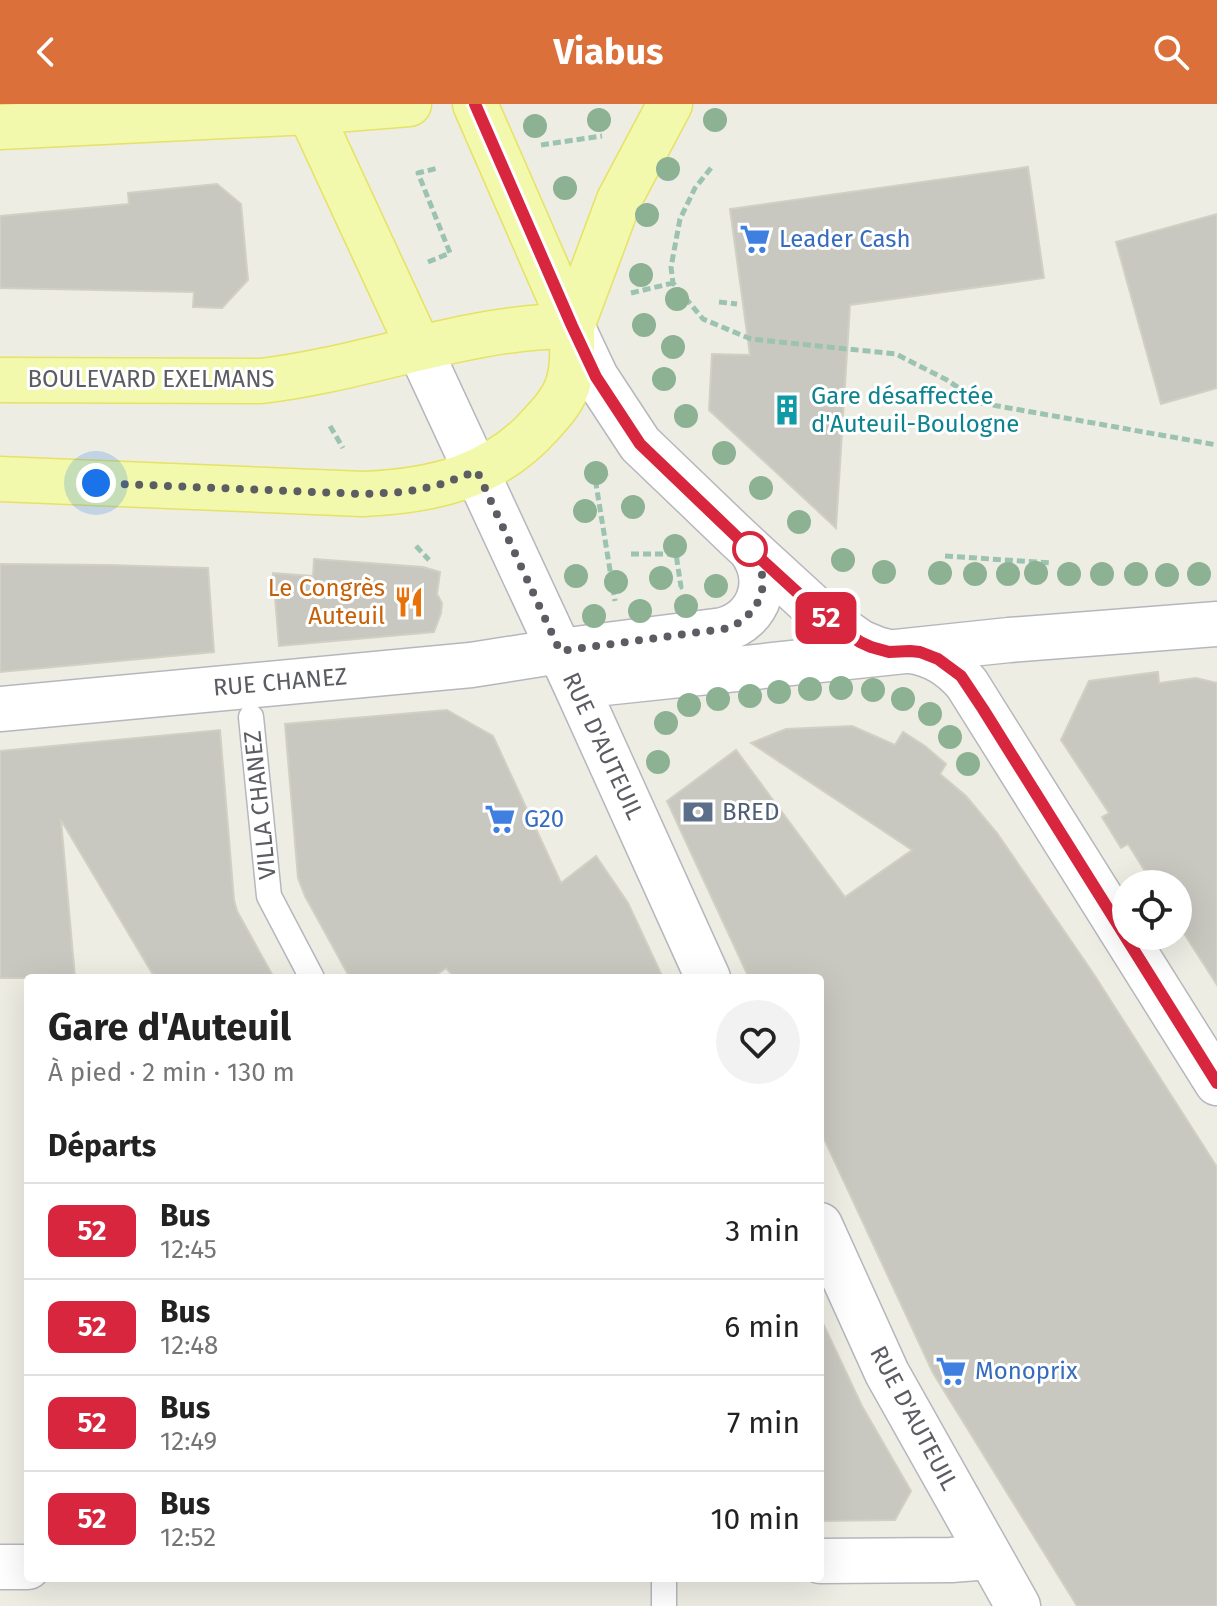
<!DOCTYPE html>
<html lang="fr">
<head>
<meta charset="utf-8">
<style>
	body { margin:0; font-family:"Fira Sans",sans-serif; background:#f2f2f2; color:#222; height:100vh; display:flex; flex-direction:column; font-size:30px; white-space:nowrap }
	* { box-sizing:border-box; margin:0 }
	p { font-size:26px; color:#767676 }
	.icon { flex:none; width:44px; height:44px; fill:none; stroke:currentColor; stroke-width:2; stroke-linecap:round; stroke-linejoin:round }
	.map { position:relative; flex:1; overflow:hidden }
	.drawer { position:absolute; left:24px; top:870px; width:800px; height:608px; display:flex; flex-direction:column; background:#fff; border-radius:8px; box-shadow:0 8px 32px #0002 }
	.drawer>* { flex:none }
	.badge { padding:0 16px; border-radius:12px; font-size:28px; line-height:52px }
	.controls { position:absolute; left:1112px; top:766px; display:grid; gap:16px }
	.controls a { display:grid; place-items:center; width:80px; height:80px; border-radius:50%; background:#fff; box-shadow:0 8px 32px #0002; font-size:40px }
	.you { position:absolute; width:40px; height:40px; margin:-20px; border:6px solid #fff; border-radius:50%; background:#1a73e8; box-shadow:0 0 0 12px #1a73e833 }
	.map>.badge { position:absolute; translate:-50% -50%; box-shadow:0 0 0 4px #fff }
	h2 { padding:0 24px; font-size:30px; line-height:72px }
	.round { display:grid; place-items:center; flex:none; width:84px; height:84px; border-radius:42px; background:#f2f2f2 }
	.head { display:flex; align-items:center; justify-content:space-between; height:136px; padding:0 24px }
	h1 { font-size:38px; font-weight:700; line-height:60px }
	ul { padding:0; list-style:none }
	li { display:flex; align-items:center; gap:24px; height:96px; padding:0 24px; border-top:2px solid #e0e0e0 }
	li div { flex:1 }
	li b { display:block; font-size:30px }
	li em { font-style:normal }
	li .badge { min-width:88px; font-weight:700; text-align:center }
	header { display:flex; justify-content:space-between; align-items:center; height:104px; padding:0 24px; background:#db703b; color:#fff; font-size:36px; font-weight:700 }
	.map>svg:first-child { display:block }
</style>
</head>
<body>
<header><svg class="icon" aria-label="back" viewBox="0 0 24 24"><path d="M15 5l-7 7 7 7"/></svg>Viabus<svg class="icon" aria-label="search" viewBox="0 0 24 24"><circle cx="10" cy="10" r="6"/><path d="M15 15l6 6"/></svg></header>
<div class="map">
<svg width="1217" height="1502" viewBox="0 0 1217 1502">
	<rect width="100%" height="100%" fill="#edede4"/>
	<path fill="#c9c8c0" stroke="#d1d0c2" stroke-width="2" d="M 1028,63 L 1044,174 L 850,201 L 836,424 L 709,306 L 712,250 L 750,251 L 730,105 Z
		M 217,80 L 241,100 L 248,176 L 222,204 L 193,203 L 194,188 L 0,184 L 0,112 L 129,100 L 128,89 Z
		M 1217,110 L 1217,284 L 1161,300 L 1116,138 Z
		M 314,455 L 423,463 L 440,468 L 437,490 L 442,499 L 441,509 L 434,528 L 279,542 L 273,469 L 313,472 Z
		M 0,460 L 108,461 L 208,464 L 214,548 L 0,568 Z
		M 1158,568 L 1159,579 L 1196,574 L 1217,579 L 1217,881 L 1178,820 L 1178,780 L 1153,780 L 1128,740 L 1121,744 L 1102,713 L 1109,709 L 1061,636 L 1089,577 Z
		M 447,606 L 493,632 L 561,779 L 596,752 L 628,799 L 663,874 L 455,874 L 446,864 L 432,874 L 350,874 L 305,792 L 298,774 L 285,620 Z
		M 852,622 L 895,641 L 903,628 L 925,642 L 946,660 L 940,670 L 966,692 L 997,729 L 1093,869 L 1217,1063 L 1217,1502 L 1077,1502 L 933,1269 L 820,1026 L 820,874 L 749,874 L 667,697 L 736,646 L 845,793 L 912,746 L 751,639 L 786,625 Z
		M 220,626 L 234,796 L 237,807 L 274,874 L 155,874 L 61,716 L 75,874 L 0,874 L 0,647 Z
		M 820,1213 L 862,1302 L 911,1387 L 895,1416 L 820,1417 Z"/>
	<g fill="none" stroke-linecap="round" stroke-linejoin="round">
		<g stroke="#b6b7bd" stroke-width="27">
			<path id="service" d="M 251,613 L 269,792 L 312,874
				M 664,1502 L 664,1474"/>
		</g>
		<g stroke="#b6b7bd" stroke-width="47">
			<path id="minor" d="M 0,605 L 471,561 L 560,547
				M 820,1457 L 951,1456 L 990,1453
				M 0,1463 L 28,1463"/>
		</g>
		<g stroke="#b6b7bd" stroke-width="47">
			<path id="tertiary" d="M 572,222 L 596,273 L 640,340 L 738,434 L 823,512 L 860,538 L 877,545 L 889,548
				M 419,244 L 576,582 L 708,874
				M 560,547 L 723,526 C 761,515 773,474 749,444
				M 910,547 C 934,550 952,562 967,580 L 1217,979
				M 576,582 L 1009,536 L 1217,520
				M 820,1121 L 887,1269 L 1018,1502"/>
		</g>
		<g stroke="#e6e264" stroke-width="47">
			<path id="primary" d="M 306,0 L 419,244
				M 0,23 L 309,8 L 409,0
				M 572,222 L 619,96 L 670,0
				M 0,276 L 261,277 C 366,265 465,222 572,222
				M 0,375 L 363,390 C 433,387 495,373 542,319 C 552,308 562,297 567,283 C 574,264 572,242 572,222 L 475,0"/>
		</g>
		<path stroke="#9cc3b0" stroke-width="5" stroke-dasharray="8 4" stroke-linecap="butt" d="M 541,41 L 602,32
			M 711,64 L 695,84 L 680,115 L 671,163 L 673,179 L 703,215 L 751,235 L 896,250 L 947,276 L 981,299 L 1217,341
			M 428,158 L 450,149 L 418,69 L 438,64
			M 631,189 L 673,179
			M 719,198 L 737,200
			M 330,322 L 343,344
			M 607,369 L 596,380 L 615,497
			M 416,442 L 429,456
			M 631,450 L 676,450 L 681,483 L 676,484
			M 945,452 L 1052,459"/>
		<use href="#service" stroke="#fff" stroke-width="24"/>
		<use href="#minor" stroke="#fff" stroke-width="44"/>
		<use href="#tertiary" stroke="#fff" stroke-width="44"/>
		<use href="#primary" stroke="#f2f9ad" stroke-width="44"/>
	</g>
	<g fill="#8cb293">
		<circle cx="599" cy="16" r="12"/>
		<circle cx="715" cy="16" r="12"/>
		<circle cx="535" cy="22" r="12"/>
		<circle cx="668" cy="65" r="12"/>
		<circle cx="565" cy="84" r="12"/>
		<circle cx="647" cy="111" r="12"/>
		<circle cx="641" cy="171" r="12"/>
		<circle cx="677" cy="195" r="12"/>
		<circle cx="644" cy="221" r="12"/>
		<circle cx="673" cy="243" r="12"/>
		<circle cx="664" cy="275" r="12"/>
		<circle cx="686" cy="312" r="12"/>
		<circle cx="724" cy="349" r="12"/>
		<circle cx="596" cy="369" r="12"/>
		<circle cx="761" cy="384" r="12"/>
		<circle cx="633" cy="403" r="12"/>
		<circle cx="585" cy="407" r="12"/>
		<circle cx="799" cy="418" r="12"/>
		<circle cx="675" cy="442" r="12"/>
		<circle cx="843" cy="456" r="12"/>
		<circle cx="884" cy="468" r="12"/>
		<circle cx="940" cy="469" r="12"/>
		<circle cx="1036" cy="469" r="12"/>
		<circle cx="975" cy="470" r="12"/>
		<circle cx="1008" cy="470" r="12"/>
		<circle cx="1069" cy="470" r="12"/>
		<circle cx="1102" cy="470" r="12"/>
		<circle cx="1136" cy="470" r="12"/>
		<circle cx="1199" cy="470" r="12"/>
		<circle cx="1167" cy="471" r="12"/>
		<circle cx="576" cy="472" r="12"/>
		<circle cx="661" cy="474" r="12"/>
		<circle cx="616" cy="478" r="12"/>
		<circle cx="716" cy="482" r="12"/>
		<circle cx="686" cy="502" r="12"/>
		<circle cx="640" cy="507" r="12"/>
		<circle cx="594" cy="512" r="12"/>
		<circle cx="841" cy="584" r="12"/>
		<circle cx="810" cy="585" r="12"/>
		<circle cx="873" cy="586" r="12"/>
		<circle cx="779" cy="588" r="12"/>
		<circle cx="750" cy="592" r="12"/>
		<circle cx="718" cy="595" r="12"/>
		<circle cx="903" cy="595" r="12"/>
		<circle cx="689" cy="601" r="12"/>
		<circle cx="930" cy="610" r="12"/>
		<circle cx="666" cy="619" r="12"/>
		<circle cx="950" cy="633" r="12"/>
		<circle cx="658" cy="658" r="12"/>
		<circle cx="968" cy="660" r="12"/>
	</g>
	<g fill="none" stroke-linecap="round" stroke-linejoin="round">
		<g stroke="#fff" stroke-width="18">
			<path id="line" d="M 475,0 L 572,222 L 596,273 L 640,340 L 738,434 L 823,512 L 860,538 L 871,543 L 889,548 L 910,547 L 920,548 L 938,555 L 961,572 L 983,605 L 1217,979"/>
		</g>
		<use href="#line" stroke="#d7263d" stroke-width="12"/>
		<path stroke="#5c5d63" stroke-width="8" stroke-dasharray="0 14.4" d="M 96,379 L 363,390 L 405,388 L 436,382 L 477,367 L 560,547 L 730,524 C 763,506 774,476 749,444 L 750,445"/>
	</g>
	<defs>
		<g id="supermarket-bare" transform="scale(2.4)"><path d="M-6-5.5h2.5l.6 2H6L4.5 2H-2.5L-4.4-4H-6ZM-1.5 3.2a1.3 1.3 0 1 0 .1 0ZM3 3.2a1.3 1.3 0 1 0 .1 0Z" fill="#3f7fe0" stroke="#fff" stroke-width="2.5" paint-order="stroke"/></g>
		<g id="building-bare" transform="scale(2.4)"><path d="M-4-6H4V6H1V3H-1V6H-4ZM-2.5-4.3h1.7v1.8h-1.7ZM.8-4.3h1.7v1.8H.8ZM-2.5-1h1.7V.8h-1.7ZM.8-1h1.7V.8H.8Z" fill="#0f9aa8" stroke="#fff" stroke-width="2.5" paint-order="stroke"/></g>
		<g id="restaurant-bare" transform="scale(2.4)"><path d="M-5-6h1v4h1v-4h1v4h1v-4h1v5L-1.5 .5V6h-2V.5L-5-1ZM5-6V6H3V1.5H1.5Q1.5-4 5-6Z" fill="#e8710a" stroke="#fff" stroke-width="2.5" paint-order="stroke"/></g>
		<g id="bank-bare" transform="scale(2.4)"><path d="M-6-4H6V4H-6ZM0-2.3a2.3 2.3 0 1 0 0 4.6a2.3 2.3 0 1 0 0-4.6Z" fill="#5c6f8a" stroke="#fff" stroke-width="2.5" paint-order="stroke"/></g>
	</defs>
	<g fill-rule="evenodd">
		<use href="#supermarket-bare" x="755" y="135"/>
		<use href="#building-bare" x="787" y="306"/>
		<use href="#restaurant-bare" x="409" y="498"/>
		<use href="#bank-bare" x="698" y="708"/>
		<use href="#supermarket-bare" x="500" y="715"/>
		<use href="#supermarket-bare" x="951" y="1267"/>
	</g>
	<circle fill="#fff" stroke="#d7263d" stroke-width="4" cx="750" cy="445" r="16"/>
	<g text-anchor="middle" stroke-width="6" stroke-linejoin="round" paint-order="stroke">
		<g font-size="24" fill="#366cbe" stroke="#fff" text-anchor="start">
			<text x="779" y="143">Leader Cash</text>
			<text x="524" y="723">G20</text>
			<text x="975" y="1275">Monoprix</text>
		</g>
		<g font-size="24" fill="#5c5d63" stroke="#fff">
			<text x="151" y="283">BOULEVARD EXELMANS</text>
			<text transform="translate(280 578) rotate(-5)" y="8">RUE CHANEZ</text>
			<text transform="translate(603 642) rotate(65)" y="8">RUE D'AUTEUIL</text>
			<text transform="translate(260 701) rotate(-96)" y="8">VILLA CHANEZ</text>
			<text transform="translate(914 1314) rotate(62)" y="8">RUE D'AUTEUIL</text>
		</g>
		<g font-size="24" fill="#0d838f" stroke="#fff" text-anchor="start">
			<text x="811" y="300">Gare désaffectée<tspan x="811" dy="28">d'Auteuil-Boulogne</tspan></text>
		</g>
		<g font-size="24" fill="#c56008" stroke="#fff" text-anchor="end">
			<text x="385" y="492">Le Congrès<tspan x="385" dy="28">Auteuil</tspan></text>
		</g>
		<g font-size="24" fill="#4e5e75" stroke="#fff" text-anchor="start">
			<text x="722" y="716">BRED</text>
		</g>
	</g>
</svg>
<div class="controls">
<a><svg class="icon" aria-label="locate" viewBox="0 0 24 24"><circle cx="12" cy="12" r="6"/><path d="M12 2v4M12 18v4M2 12h4M18 12h4"/></svg></a>
</div>
<div class="you" style="left:96px;top:379px"></div>
<b class="badge" style="left:826px;top:514px;background:#d7263d;color:#fff">52</b>
<section class="drawer">
<div class="head"><div><h1>Gare d'Auteuil</h1><p>À pied · 2 min · 130 m</p></div><a class="round"><svg class="icon" aria-label="heart" viewBox="0 0 24 24"><path d="M12 20l-8-8c-3-5 5-10 8-4 3-6 11-1 8 4z"/></svg></a></div>
<h2>Départs</h2>
<ul>
<li><span class="badge" style="background:#d7263d;color:#fff">52</span><div><b>Bus</b><p>12:45</p></div><em>3 min</em></li>
<li><span class="badge" style="background:#d7263d;color:#fff">52</span><div><b>Bus</b><p>12:48</p></div><em>6 min</em></li>
<li><span class="badge" style="background:#d7263d;color:#fff">52</span><div><b>Bus</b><p>12:49</p></div><em>7 min</em></li>
<li><span class="badge" style="background:#d7263d;color:#fff">52</span><div><b>Bus</b><p>12:52</p></div><em>10 min</em></li>
</ul>
</section>
</div>
</body>
</html>
